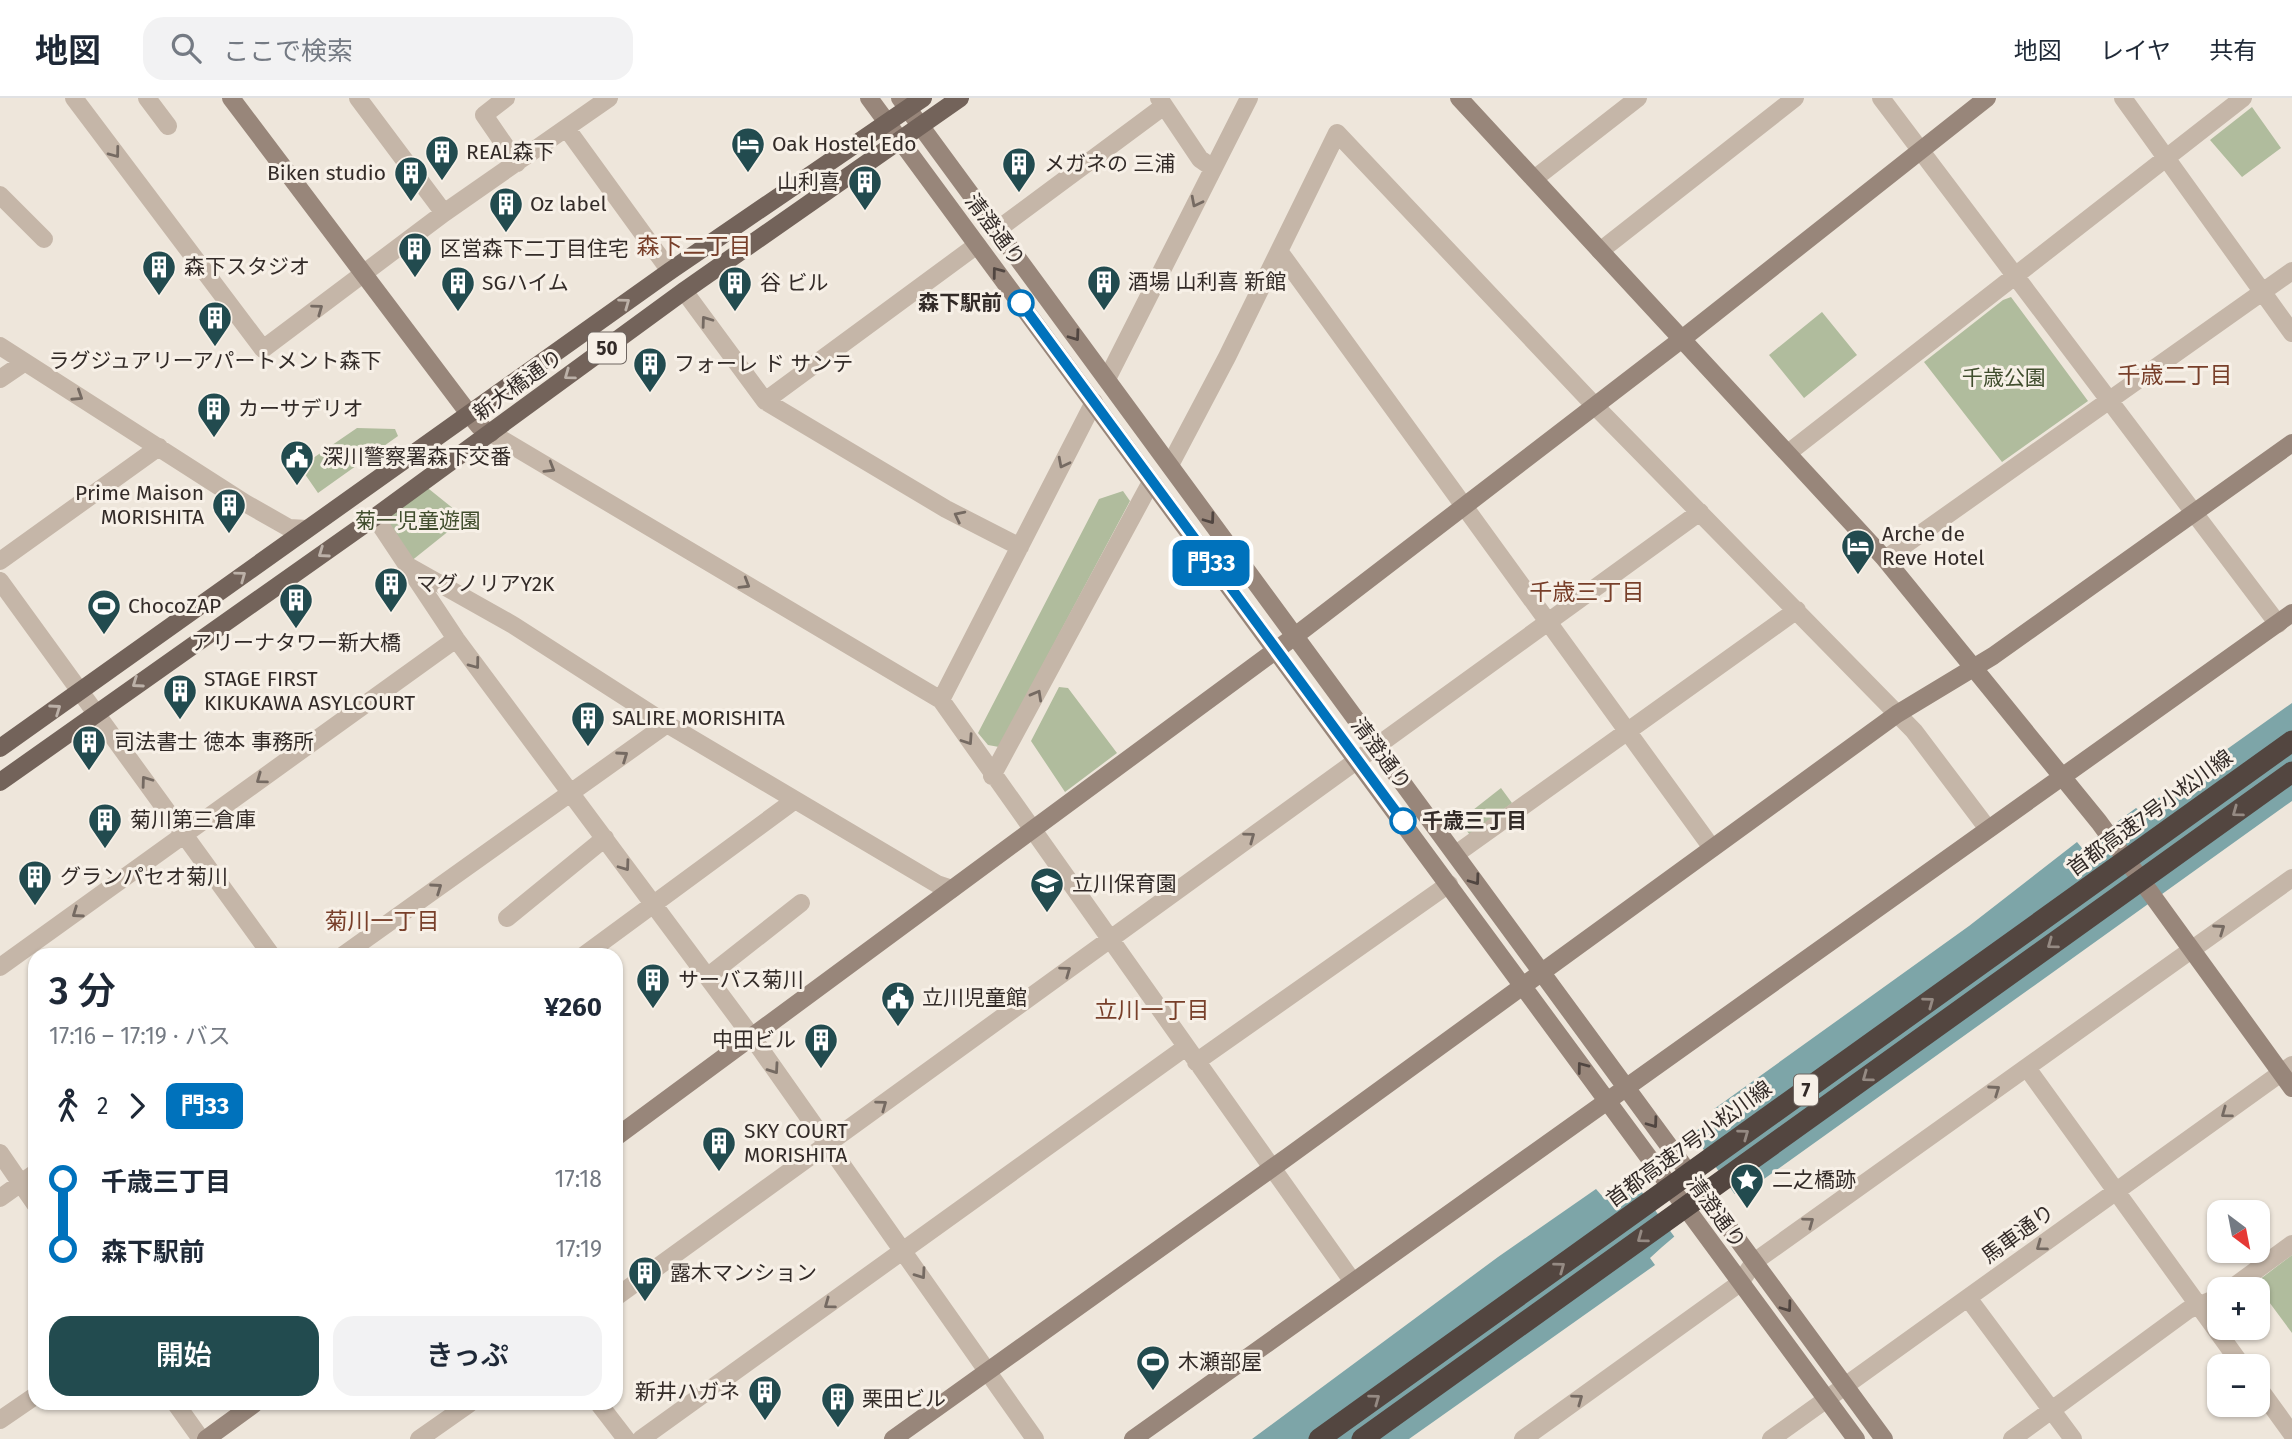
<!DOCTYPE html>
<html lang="ja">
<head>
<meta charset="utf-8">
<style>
	body { margin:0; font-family:"Fira Sans","Noto Sans JP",sans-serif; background:#f2f2f3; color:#1f2937; height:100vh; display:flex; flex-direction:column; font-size:26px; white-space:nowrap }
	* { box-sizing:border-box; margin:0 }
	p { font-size:23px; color:#747a83 }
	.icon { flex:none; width:38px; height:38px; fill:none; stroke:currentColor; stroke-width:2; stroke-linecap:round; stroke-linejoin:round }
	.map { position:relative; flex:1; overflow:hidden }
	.panel { position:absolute; left:28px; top:850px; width:595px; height:462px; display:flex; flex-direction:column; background:#fff; border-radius:21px; box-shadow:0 2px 5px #0004 }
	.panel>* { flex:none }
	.badge { padding:0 14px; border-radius:10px; font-size:24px; line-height:46px }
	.needle { width:46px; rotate:148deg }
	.controls { position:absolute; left:2207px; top:1102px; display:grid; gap:14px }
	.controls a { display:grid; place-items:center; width:63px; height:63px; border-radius:14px; background:#fff; box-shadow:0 2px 5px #0004; font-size:35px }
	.map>.badge { position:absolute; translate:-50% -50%; box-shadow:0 0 0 4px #fff }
	.legs { display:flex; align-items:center; gap:10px; height:77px; padding:0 21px; font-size:23px }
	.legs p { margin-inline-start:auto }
	.headline { display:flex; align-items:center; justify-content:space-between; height:119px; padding:0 21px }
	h1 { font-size:38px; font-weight:600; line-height:52px }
	.button { display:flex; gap:14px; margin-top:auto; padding:14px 21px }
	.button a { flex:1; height:80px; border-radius:21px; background:#224b4f; color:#fff; font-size:28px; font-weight:600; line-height:80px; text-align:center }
	.button a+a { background:#f2f2f3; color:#1f2937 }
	ul { padding:0 21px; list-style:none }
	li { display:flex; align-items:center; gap:24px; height:70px; font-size:26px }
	li i { display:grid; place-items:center; width:10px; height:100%; margin:0 9px; background:currentColor }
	li i::after { content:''; width:18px; height:18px; margin:-9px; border:5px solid; border-radius:50%; background:#fff }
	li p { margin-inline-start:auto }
	li:first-child i { background:linear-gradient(#0000 50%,currentColor 0) }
	li:last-child i { background:linear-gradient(currentColor 50%,#0000 0) }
	header { display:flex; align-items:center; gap:42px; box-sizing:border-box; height:98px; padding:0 35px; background:#fff; border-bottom:2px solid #e0e1e3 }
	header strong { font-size:33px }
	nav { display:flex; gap:38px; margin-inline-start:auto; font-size:24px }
	.search { width:490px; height:63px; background:#f2f2f3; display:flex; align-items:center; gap:18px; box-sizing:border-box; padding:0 24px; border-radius:21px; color:#747a83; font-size:26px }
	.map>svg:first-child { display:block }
</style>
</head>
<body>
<header>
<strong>地図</strong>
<div class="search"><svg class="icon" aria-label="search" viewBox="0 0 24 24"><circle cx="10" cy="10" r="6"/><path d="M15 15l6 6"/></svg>ここで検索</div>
<nav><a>地図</a><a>レイヤ</a><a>共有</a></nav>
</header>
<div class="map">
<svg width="2292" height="1341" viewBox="0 0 2292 1341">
	<rect width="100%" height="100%" fill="#eee6db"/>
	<path fill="#b0bc9d" d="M 2252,9 L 2281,50 L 2242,79 L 2210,42 Z
		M 2011,199 L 2088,303 L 2002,364 L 1924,264 L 2003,202 Z
		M 1822,214 L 1857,257 L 1804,300 L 1769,257 Z
		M 357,330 L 395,331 L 398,338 L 318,395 L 300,369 Z
		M 424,387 L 465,420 L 410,464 L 379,419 Z
		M 1123,393 L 1130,403 L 999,649 L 988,647 L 978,635 L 1099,401 Z
		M 1059,589 L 1068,590 L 1117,655 L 1065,694 L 1031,643 Z
		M 1501,690 L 1512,705 L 1470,737 L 1459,723 Z
		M 2292,1157 L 2292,1235 L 2255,1185 Z"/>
	<path fill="#7da5a8" d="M 2292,605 L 2292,703 L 1757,1086 L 1755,1084 C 1717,1105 1681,1131 1650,1160 L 1655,1167 L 1409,1341 L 1252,1341 L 1498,1159 L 1596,1091 L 1603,1099 L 1633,1082 L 1717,1017 L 1714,1011 L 1969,828 L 2077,744 L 2082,750 L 2136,710 L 2140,713 Z"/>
	<path fill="#eee6db" d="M 1692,1035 L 1736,1098 L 1676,1141 L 1631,1079 Z"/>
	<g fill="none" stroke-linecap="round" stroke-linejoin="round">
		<path stroke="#c5b6a8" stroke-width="18" d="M 74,0 L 263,251 L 444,115 L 609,0
			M 147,0 L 168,28
			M 358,0 L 444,115
			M 506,0 L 484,17 L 517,65
			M 1159,0 L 1200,61 L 1213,70
			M 1881,0 L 2278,526
			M 2123,0 L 2292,235
			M 567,31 L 670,173
			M 1534,81 L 1638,0
			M 0,97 L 44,141
			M 997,132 L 1164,8
			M 1279,153 L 1712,750
			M 1600,153 L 1795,0
			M 684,193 L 765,303 L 946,411 L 1020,449
			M 0,248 L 245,405 L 289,430 L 307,431
			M 0,281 L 25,264
			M 1107,281 L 1249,0
			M 765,303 L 977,147
			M 491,335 L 941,602 L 1353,1184
			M 1788,355 L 2243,0
			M 1170,367 L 1227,259 L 1337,35 L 1595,308 L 1914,633 L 1988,731
			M 375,419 L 456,541 L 752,939 L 1035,1341
			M 1885,461 L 2292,173
			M 0,463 L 159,349
			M 410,469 L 513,527 L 667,626 L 937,786 L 952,791
			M 0,483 L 272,858
			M 941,602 L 1094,304
			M 992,678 L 1151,384
			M 1456,756 L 1797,512
			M 507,820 L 605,740
			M 342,858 L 667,626
			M 583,858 L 795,702
			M 0,869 L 456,541
			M 707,879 L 801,805
			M 1196,964 L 1449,786
			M 2027,970 L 2243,1269
			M 0,1055 L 35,1106
			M 0,1100 L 35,1075
			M 2229,1192 L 2292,1146
			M 616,1199 L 1700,414
			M 1968,1200 L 2073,1341
			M 2258,1289 L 2292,1336
			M 176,1306 L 201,1341
			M 599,1306 L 626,1341
			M 0,1322 L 35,1298
			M 419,1341 L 469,1306
			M 641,1341 L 1186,949
			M 1523,1341 L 1740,1185 L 1754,1164 L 2292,780
			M 1771,1341 L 2292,967
			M 2012,1341 L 2188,1212 L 2219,1199"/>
		<path stroke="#98867a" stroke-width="18" d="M 231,0 L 470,317 L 479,328 L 491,335
			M 869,0 L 1856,1341
			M 900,0 L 1884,1341
			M 1459,0 L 1885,461 L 2099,724 L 2292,990
			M 616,1039 L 1295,538 L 1682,241 L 1987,0
			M 206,1341 L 254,1306
			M 893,1341 L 1289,1058 L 1897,616 L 1993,558 L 2292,345
			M 1133,1341 L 2292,515"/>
		<path stroke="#73635a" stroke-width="18" d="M 0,650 L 670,173 L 923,0
			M 0,684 L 375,419 L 684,193 L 960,0"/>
		<path stroke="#534640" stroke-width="21" d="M 1319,1341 L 2292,643
			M 1362,1341 L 2292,674"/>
	</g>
	<defs><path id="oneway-chevron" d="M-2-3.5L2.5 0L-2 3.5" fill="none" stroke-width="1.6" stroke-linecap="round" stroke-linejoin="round" transform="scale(1.75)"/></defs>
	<g stroke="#756a62">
		<use href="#oneway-chevron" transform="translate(115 55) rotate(53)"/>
		<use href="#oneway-chevron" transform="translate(1196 104) rotate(117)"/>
		<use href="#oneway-chevron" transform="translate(318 211) rotate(-36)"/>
		<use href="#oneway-chevron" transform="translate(706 223) rotate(-126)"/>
		<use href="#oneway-chevron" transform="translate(78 298) rotate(33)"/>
		<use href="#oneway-chevron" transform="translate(1063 365) rotate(117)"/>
		<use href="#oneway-chevron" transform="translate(550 370) rotate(31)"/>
		<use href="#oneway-chevron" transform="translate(959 418) rotate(-153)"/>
		<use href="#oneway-chevron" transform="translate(745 486) rotate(31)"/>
		<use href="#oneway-chevron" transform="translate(475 566) rotate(53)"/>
		<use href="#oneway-chevron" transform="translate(1037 597) rotate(-61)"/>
		<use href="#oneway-chevron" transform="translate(968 642) rotate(56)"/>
		<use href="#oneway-chevron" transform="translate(623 658) rotate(-35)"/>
		<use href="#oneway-chevron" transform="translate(261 681) rotate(144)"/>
		<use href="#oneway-chevron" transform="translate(146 683) rotate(-126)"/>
		<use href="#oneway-chevron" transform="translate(1250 739) rotate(-36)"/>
		<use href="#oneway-chevron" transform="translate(625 768) rotate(54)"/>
		<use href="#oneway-chevron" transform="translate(437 790) rotate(-35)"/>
		<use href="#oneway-chevron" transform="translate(77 815) rotate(145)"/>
		<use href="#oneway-chevron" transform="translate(2220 831) rotate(-35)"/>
		<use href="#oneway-chevron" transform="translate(1066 873) rotate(-36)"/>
		<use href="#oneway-chevron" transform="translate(774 971) rotate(55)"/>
		<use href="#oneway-chevron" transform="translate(1995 992) rotate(-35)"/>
		<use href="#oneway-chevron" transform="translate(882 1007) rotate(-36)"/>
		<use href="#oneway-chevron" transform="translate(2226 1015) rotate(144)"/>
		<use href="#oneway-chevron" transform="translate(1809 1124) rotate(-36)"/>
		<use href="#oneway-chevron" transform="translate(2041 1148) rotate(144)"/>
		<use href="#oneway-chevron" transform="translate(921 1176) rotate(55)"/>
		<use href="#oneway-chevron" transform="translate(829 1206) rotate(144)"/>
		<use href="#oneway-chevron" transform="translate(1578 1301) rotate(-36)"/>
	</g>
	<g stroke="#514641">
		<use href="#oneway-chevron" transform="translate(997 174) rotate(-127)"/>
		<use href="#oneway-chevron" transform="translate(1075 238) rotate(54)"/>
		<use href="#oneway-chevron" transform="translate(1210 421) rotate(54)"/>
		<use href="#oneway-chevron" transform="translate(1475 782) rotate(54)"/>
		<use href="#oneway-chevron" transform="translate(1582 969) rotate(-127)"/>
		<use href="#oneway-chevron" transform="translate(1653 1025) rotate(54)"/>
		<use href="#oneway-chevron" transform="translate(1787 1209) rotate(54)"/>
	</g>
	<g stroke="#bcb1a8">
		<use href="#oneway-chevron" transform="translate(625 205) rotate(-36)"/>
		<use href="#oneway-chevron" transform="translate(569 277) rotate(144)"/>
		<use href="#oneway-chevron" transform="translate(323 455) rotate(145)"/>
		<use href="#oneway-chevron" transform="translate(241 478) rotate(-36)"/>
		<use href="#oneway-chevron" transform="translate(137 585) rotate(145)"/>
		<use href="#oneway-chevron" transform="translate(56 611) rotate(-35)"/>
	</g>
	<g stroke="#958a83">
		<use href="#oneway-chevron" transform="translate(2237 714) rotate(144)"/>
		<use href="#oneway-chevron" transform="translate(2052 846) rotate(144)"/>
		<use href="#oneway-chevron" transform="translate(1929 904) rotate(-36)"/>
		<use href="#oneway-chevron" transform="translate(1867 979) rotate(144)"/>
		<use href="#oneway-chevron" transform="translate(1744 1036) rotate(-36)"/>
		<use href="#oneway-chevron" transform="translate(1642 1140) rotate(144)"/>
		<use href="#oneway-chevron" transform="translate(1560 1169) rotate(-36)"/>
		<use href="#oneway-chevron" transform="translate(1375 1301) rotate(-36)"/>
	</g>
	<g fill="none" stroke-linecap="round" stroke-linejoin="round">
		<g stroke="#fff" stroke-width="16">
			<path id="line-1" d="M 1021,205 L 1403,723"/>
		</g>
		<use href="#line-1" stroke="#0072bc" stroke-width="10"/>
	</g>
	<defs>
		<g id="hotel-pin" transform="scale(1.75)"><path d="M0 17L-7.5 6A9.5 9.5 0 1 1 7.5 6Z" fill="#224b4f" stroke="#f7f0e7"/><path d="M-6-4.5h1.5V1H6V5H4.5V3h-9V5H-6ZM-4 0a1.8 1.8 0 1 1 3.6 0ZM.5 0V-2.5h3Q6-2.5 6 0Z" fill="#fff"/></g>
		<g id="building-pin" transform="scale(1.75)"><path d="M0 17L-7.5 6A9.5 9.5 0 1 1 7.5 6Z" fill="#224b4f" stroke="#f7f0e7"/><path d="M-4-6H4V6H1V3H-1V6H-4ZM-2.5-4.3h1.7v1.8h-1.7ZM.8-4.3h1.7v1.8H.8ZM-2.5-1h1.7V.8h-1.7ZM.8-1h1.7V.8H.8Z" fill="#fff"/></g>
		<g id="civic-pin" transform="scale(1.75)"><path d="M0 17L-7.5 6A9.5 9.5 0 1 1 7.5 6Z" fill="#224b4f" stroke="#f7f0e7"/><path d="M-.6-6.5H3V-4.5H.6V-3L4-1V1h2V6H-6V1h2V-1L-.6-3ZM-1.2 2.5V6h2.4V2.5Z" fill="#fff"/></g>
		<g id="stadium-pin" transform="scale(1.75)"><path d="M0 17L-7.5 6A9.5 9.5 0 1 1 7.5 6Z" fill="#224b4f" stroke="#f7f0e7"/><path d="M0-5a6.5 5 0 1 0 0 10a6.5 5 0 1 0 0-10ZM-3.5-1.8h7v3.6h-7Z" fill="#fff"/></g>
		<g id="school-pin" transform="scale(1.75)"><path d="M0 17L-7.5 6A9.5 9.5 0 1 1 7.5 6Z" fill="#224b4f" stroke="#f7f0e7"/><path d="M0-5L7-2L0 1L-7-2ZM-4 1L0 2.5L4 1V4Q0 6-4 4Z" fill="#fff"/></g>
		<g id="sight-pin" transform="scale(1.75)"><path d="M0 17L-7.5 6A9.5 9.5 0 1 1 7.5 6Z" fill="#224b4f" stroke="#f7f0e7"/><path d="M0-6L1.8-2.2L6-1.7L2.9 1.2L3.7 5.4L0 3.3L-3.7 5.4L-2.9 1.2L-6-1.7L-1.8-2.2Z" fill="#fff"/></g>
	</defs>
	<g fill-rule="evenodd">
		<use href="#hotel-pin" x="748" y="46"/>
		<use href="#building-pin" x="442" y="54"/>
		<use href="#building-pin" x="1019" y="66"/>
		<use href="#building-pin" x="411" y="75"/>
		<use href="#building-pin" x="865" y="84"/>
		<use href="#building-pin" x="506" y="106"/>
		<use href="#building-pin" x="415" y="151"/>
		<use href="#building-pin" x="159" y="169"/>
		<use href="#building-pin" x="1104" y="184"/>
		<use href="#building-pin" x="458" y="185"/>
		<use href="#building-pin" x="735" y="185"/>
		<use href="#building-pin" x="215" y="220"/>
		<use href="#building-pin" x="650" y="266"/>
		<use href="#building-pin" x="214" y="311"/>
		<use href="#civic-pin" x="297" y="359"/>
		<use href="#building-pin" x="229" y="407"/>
		<use href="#hotel-pin" x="1858" y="448"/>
		<use href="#building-pin" x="391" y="486"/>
		<use href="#building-pin" x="296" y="502"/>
		<use href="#stadium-pin" x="104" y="508"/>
		<use href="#building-pin" x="180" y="593"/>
		<use href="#building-pin" x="588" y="620"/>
		<use href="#building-pin" x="89" y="644"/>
		<use href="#building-pin" x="105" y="722"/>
		<use href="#building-pin" x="35" y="779"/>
		<use href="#school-pin" x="1047" y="786"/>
		<use href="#building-pin" x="653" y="882"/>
		<use href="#civic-pin" x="898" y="900"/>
		<use href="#building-pin" x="821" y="942"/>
		<use href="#building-pin" x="719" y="1045"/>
		<use href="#sight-pin" x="1747" y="1082"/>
		<use href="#building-pin" x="645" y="1175"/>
		<use href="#stadium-pin" x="1153" y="1264"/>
		<use href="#building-pin" x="765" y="1294"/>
		<use href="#building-pin" x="838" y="1301"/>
	</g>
	<g fill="#fff" stroke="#0072bc" stroke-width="3.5">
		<circle cx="1021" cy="205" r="12"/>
		<circle cx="1403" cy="723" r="12"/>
	</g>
	<g text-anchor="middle" stroke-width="6" stroke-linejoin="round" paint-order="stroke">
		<g fill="#f7f0e7" stroke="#6e6661" stroke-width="2">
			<rect x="588" y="234.5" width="38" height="31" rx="5"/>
			<rect x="1794" y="976.5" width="24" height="31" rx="5"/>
		</g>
		<g font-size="19" font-weight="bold" fill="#332b28">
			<text x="607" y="257">50</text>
			<text x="1806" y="999">7</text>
		</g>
		<g font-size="21" fill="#332b28" stroke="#f7f0e7" text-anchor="start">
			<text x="772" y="53">Oak Hostel Edo</text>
			<text x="466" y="61">REAL森下</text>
			<text x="1044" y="73">メガネの 三浦</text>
			<text x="386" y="82" text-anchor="end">Biken studio</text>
			<text x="840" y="91" text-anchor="end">山利喜</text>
			<text x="530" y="113">Oz label</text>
			<text x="440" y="158">区営森下二丁目住宅</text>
			<text x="184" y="176">森下スタジオ</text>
			<text x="1128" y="191">酒場 山利喜 新館</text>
			<text x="482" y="192">SGハイム</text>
			<text x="760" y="192">谷 ビル</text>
			<text x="215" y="270" text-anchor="middle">ラグジュアリーアパートメント森下</text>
			<text x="674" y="273">フォーレ ド サンテ</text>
			<text x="238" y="318">カーサデリオ</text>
			<text x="322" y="366">深川警察署森下交番</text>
			<text x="204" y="402" text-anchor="end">Prime Maison<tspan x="204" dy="24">MORISHITA</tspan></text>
			<text x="1882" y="443">Arche de<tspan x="1882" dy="24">Reve Hotel</tspan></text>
			<text x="416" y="493">マグノリアY2K</text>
			<text x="128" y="515">ChocoZAP</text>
			<text x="296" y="552" text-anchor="middle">アリーナタワー新大橋</text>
			<text x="204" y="588">STAGE FIRST<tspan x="204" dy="24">KIKUKAWA ASYLCOURT</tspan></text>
			<text x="612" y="627">SALIRE MORISHITA</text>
			<text x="114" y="651">司法書士 徳本 事務所</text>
			<text x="130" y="729">菊川第三倉庫</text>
			<text x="60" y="786">グランパセオ菊川</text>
			<text x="1072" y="793">立川保育園</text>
			<text x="678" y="889">サーバス菊川</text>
			<text x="922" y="907">立川児童館</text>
			<text x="796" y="949" text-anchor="end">中田ビル</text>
			<text x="744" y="1040">SKY COURT<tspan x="744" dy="24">MORISHITA</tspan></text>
			<text x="1772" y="1089">二之橋跡</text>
			<text x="670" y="1182">露木マンション</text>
			<text x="1178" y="1271">木瀬部屋</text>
			<text x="740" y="1301" text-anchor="end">新井ハガネ</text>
			<text x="862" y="1308">栗田ビル</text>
		</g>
		<g font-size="21" fill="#332b28" stroke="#f7f0e7">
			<text transform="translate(995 132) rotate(53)" y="7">清澄通り</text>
			<text transform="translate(518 287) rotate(-36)" y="7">新大橋通り</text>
			<text transform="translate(1381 656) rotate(53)" y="7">清澄通り</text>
			<text transform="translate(2150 715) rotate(-36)" y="7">首都高速7号小松川線</text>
			<text transform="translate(1689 1046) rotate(-36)" y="7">首都高速7号小松川線</text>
			<text transform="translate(1716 1114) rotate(54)" y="7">清澄通り</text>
			<text transform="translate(2018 1136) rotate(-36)" y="7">馬車通り</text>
		</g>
		<g font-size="21" font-weight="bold" fill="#332b28" stroke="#f7f0e7" text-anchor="end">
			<text x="1002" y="212">森下駅前</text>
			<text x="1422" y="730" text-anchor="start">千歳三丁目</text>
		</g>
		<g font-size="21" fill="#414e2e" stroke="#f7f0e7">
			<text x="2004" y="287">千歳公園</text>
			<text x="418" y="430">菊一児童遊園</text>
		</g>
		<g font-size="23" fill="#783f2a" stroke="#f7f0e7">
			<text x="694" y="156">森下二丁目</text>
			<text x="2175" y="285">千歳二丁目</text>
			<text x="1587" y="502">千歳三丁目</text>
			<text x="382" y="831">菊川一丁目</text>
			<text x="1152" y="920">立川一丁目</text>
		</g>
	</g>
</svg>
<div class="controls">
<a><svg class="needle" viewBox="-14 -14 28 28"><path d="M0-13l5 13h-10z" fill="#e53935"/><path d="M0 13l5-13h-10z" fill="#747a83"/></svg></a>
<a>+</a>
<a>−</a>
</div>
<b class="badge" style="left:1211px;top:465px;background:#0072bc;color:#fff">門33</b>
<section class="panel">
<div class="headline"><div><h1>3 分</h1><p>17:16 – 17:19 · バス</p></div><b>¥260</b></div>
<div class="legs"><svg class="icon" aria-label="walk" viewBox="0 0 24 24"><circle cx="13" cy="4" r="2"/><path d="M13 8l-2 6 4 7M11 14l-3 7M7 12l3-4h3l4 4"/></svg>2<svg class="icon" aria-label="forward" viewBox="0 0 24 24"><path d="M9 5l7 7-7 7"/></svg><b class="badge" style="background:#0072bc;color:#fff">門33</b></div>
<ul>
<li><i style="color:#0072bc"></i><b>千歳三丁目</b><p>17:18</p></li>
<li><i style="color:#0072bc"></i><b>森下駅前</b><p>17:19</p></li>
</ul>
<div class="button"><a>開始</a><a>きっぷ</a></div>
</section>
</div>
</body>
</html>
